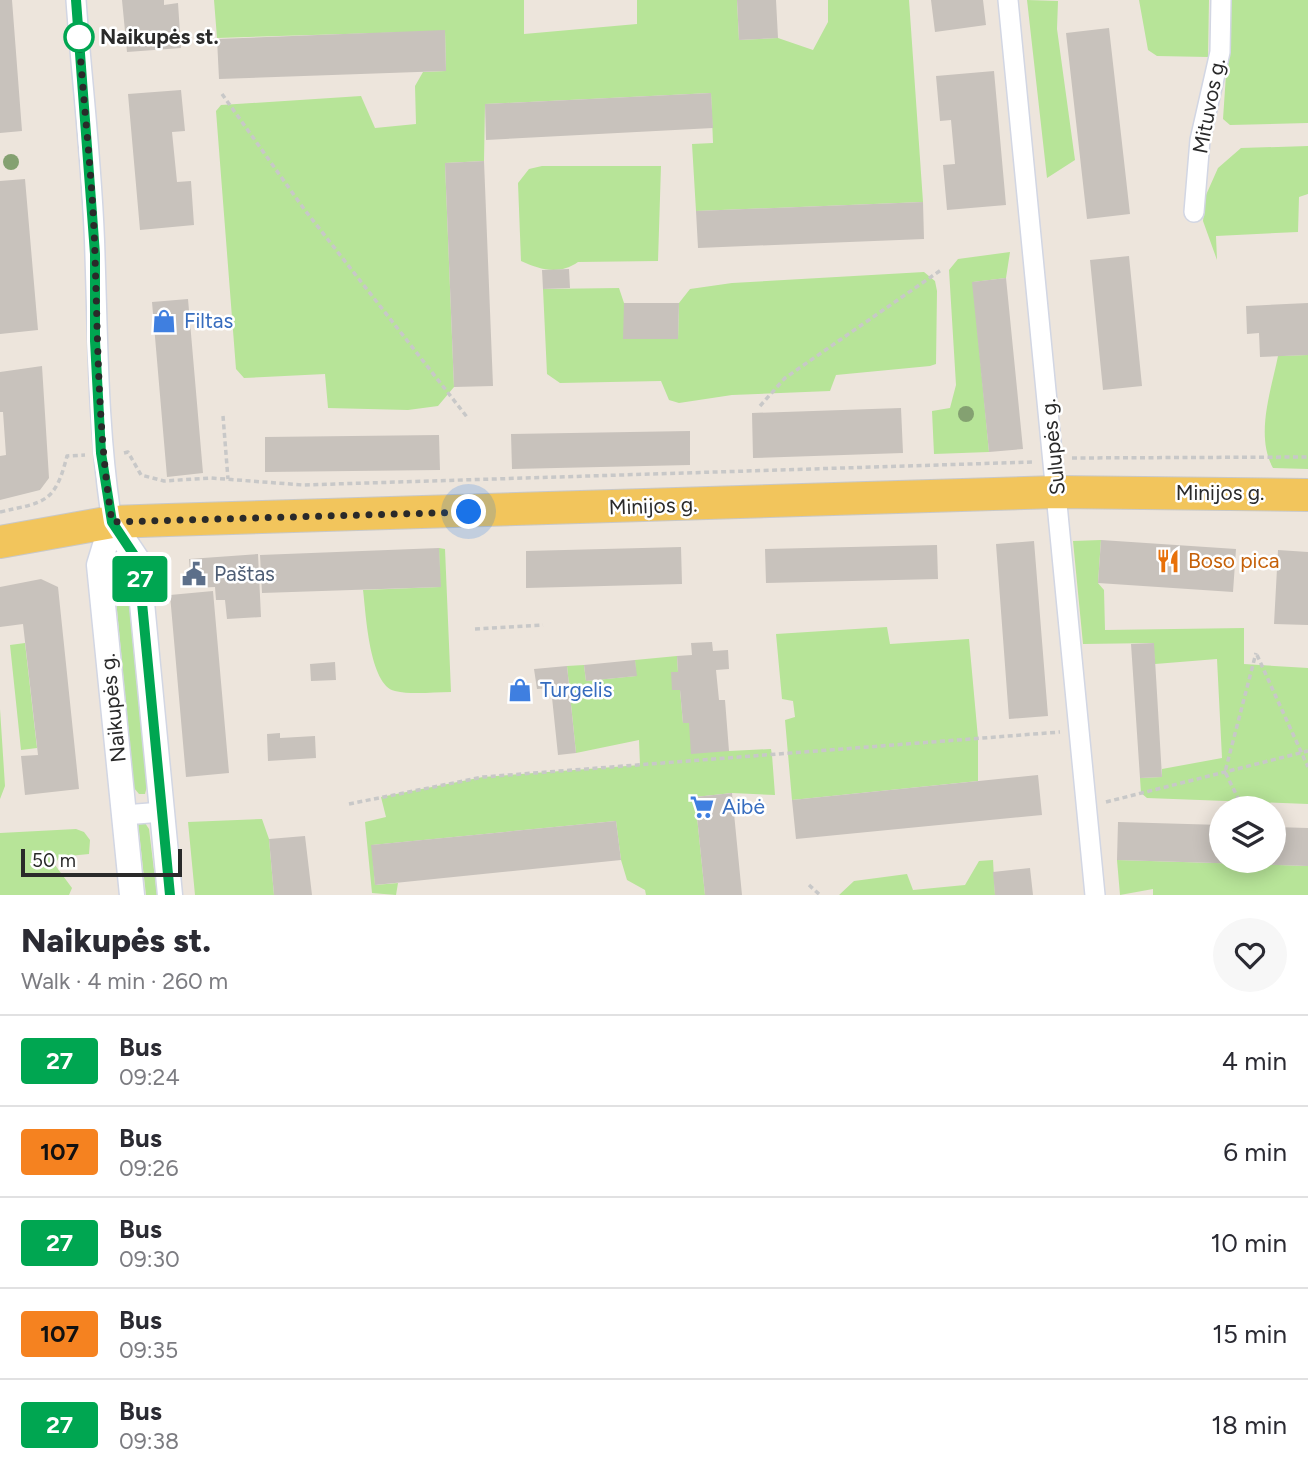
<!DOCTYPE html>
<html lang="en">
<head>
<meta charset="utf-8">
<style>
	body { margin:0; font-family:Figtree,sans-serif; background:#f7f7f7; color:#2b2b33; height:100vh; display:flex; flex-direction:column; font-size:26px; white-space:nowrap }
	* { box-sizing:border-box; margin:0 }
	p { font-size:23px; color:#7c7c81 }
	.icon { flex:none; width:38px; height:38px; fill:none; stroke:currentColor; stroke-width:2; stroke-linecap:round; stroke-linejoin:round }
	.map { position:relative; height:895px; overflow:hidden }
	.side { display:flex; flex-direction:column; background:#fff; flex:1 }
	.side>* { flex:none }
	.badge { padding:0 14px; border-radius:5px; font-size:24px; line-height:46px }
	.buttons { position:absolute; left:1209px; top:796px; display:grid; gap:14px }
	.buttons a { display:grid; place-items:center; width:77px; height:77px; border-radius:50%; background:#fff; box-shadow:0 4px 18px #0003; font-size:35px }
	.scale { position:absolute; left:21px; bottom:18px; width:161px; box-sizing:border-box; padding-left:7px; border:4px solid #2a2a2a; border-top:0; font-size:19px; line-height:24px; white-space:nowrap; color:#2a2a2a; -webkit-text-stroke:5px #fff; paint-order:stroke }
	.you { position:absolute; width:35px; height:35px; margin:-18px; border:5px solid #fff; border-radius:50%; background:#1a73e8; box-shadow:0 0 0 10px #1a73e833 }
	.map>.badge { position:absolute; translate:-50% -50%; box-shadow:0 0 0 4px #fff }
	.round { display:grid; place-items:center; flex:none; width:74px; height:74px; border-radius:37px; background:#f7f7f7 }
	.head { display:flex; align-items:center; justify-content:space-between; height:119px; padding:0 21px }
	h1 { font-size:33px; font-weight:800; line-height:52px }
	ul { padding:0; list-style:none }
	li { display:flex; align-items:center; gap:21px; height:91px; padding:0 21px; border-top:2px solid #e1e1e2 }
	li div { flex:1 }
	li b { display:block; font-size:26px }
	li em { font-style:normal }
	li .badge { min-width:77px; font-weight:700; text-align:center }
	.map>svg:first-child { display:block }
</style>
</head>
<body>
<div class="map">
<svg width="1308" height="895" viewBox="0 0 1308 895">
	<rect width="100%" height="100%" fill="#ede5dc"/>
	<path fill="#b7e498" d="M 214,0 L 524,0 L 524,34 L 637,24 L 637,0 L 737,0 L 739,40 L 778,38 L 813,50 L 828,22 L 828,0 L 909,0 L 923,202 L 696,211 L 692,144 L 713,143 L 711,93 L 485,104 L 484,161 L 445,163 L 454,387 L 438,406 L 408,410 L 328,408 L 325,374 L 244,378 L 236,369 L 216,111 L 221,105 L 361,96 L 375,128 L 416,124 L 415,86 L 423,72 L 446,71 L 445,31 L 217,38 Z
		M 1027,0 L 1058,1 L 1057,29 L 1075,160 L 1047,178 Z
		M 1139,0 L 1209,0 L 1208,57 L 1157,56 L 1148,50 Z
		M 1231,0 L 1308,0 L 1308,123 L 1230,125 L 1223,119 Z
		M 1308,146 L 1308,194 L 1299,197 L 1298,232 L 1216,236 L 1217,260 L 1203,221 L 1206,195 L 1218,168 L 1241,148 Z
		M 542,166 L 661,166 L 658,261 L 578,262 C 560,275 540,270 521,261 L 518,183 L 529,169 Z
		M 1010,252 L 1006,278 L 973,282 L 989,452 L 934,454 L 932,411 L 950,408 L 956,385 L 949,270 L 958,259 Z
		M 924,272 L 935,281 L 937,291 L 936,364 L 930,366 L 836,375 L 830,391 L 732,395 L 679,403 L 669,400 L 661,381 L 560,383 L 547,374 L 543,289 L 619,288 L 624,303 L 624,338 L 678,339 L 679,303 L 690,289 L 732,283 Z
		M 1308,355 L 1308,469 L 1273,468 C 1255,435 1271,391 1278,356 Z
		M 1101,540 L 1098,583 L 1104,590 L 1105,630 L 1244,628 L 1244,664 L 1308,668 L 1308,804 L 1147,798 L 1141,793 L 1140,778 L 1162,777 L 1162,769 L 1222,758 L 1217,659 L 1155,664 L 1153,643 L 1083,644 L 1073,541 Z
		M 439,548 L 445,549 L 451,692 C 433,692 412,695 395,691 C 369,685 366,613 363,590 L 440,587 Z
		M 116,555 L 120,555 L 125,563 L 147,786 L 145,794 L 139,794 L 134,788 L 115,589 Z
		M 887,627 L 890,644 L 969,639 L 978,738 L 978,781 L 792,800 L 785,720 L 795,717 L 793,701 L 782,699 L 776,634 Z
		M 25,643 L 37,748 L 21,750 L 10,645 Z
		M 677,656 L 678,672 L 672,672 L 672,690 L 680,690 L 683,723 L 689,723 L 729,751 L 771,749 L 772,755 L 775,795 L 732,793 L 695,797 L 705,895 L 646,895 L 645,890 L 627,880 L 621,860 L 616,821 L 372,845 L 375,885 L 398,883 L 396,895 L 372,893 L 365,822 L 386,817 L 381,797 L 483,777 L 640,765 L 639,740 L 576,753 L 567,666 L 584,665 L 586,681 L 636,676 L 635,660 Z
		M 0,709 L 5,786 L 0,799 Z
		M 262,819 L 269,839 L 274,895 L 195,895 L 188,822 Z
		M 143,820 L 149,829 L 157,895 L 146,895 L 138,823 Z
		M 76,829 L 84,832 L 90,840 L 89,854 L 59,857 L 55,865 L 72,888 L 69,895 L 0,895 L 0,833 Z
		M 993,860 L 995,895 L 839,895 L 854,881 L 907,874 L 913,890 L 965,885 L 979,861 Z
		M 1117,860 L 1308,866 L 1308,895 L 1153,895 L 1153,889 L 1120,895 Z"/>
	<path fill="#c8c2bc" d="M 0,0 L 12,0 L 22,131 L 0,133 Z
		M 122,0 L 164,0 L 164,5 L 178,3 L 181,48 L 127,52 Z
		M 737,0 L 776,0 L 778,38 L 739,40 Z
		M 931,0 L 983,0 L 986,25 L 935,32 Z
		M 1109,28 L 1130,214 L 1087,219 L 1066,33 Z
		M 445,30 L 446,71 L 219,79 L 217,39 Z
		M 994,71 L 1006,205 L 947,210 L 943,165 L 955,164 L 951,120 L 940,121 L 936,76 Z
		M 181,90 L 185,131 L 172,132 L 177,182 L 191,181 L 194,225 L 140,230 L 128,94 Z
		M 711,93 L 713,128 L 486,140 L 485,104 Z
		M 484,161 L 493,386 L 454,387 L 445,163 Z
		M 25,179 L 38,330 L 0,334 L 0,181 Z
		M 923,202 L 924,239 L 698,248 L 696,211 Z
		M 1129,256 L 1142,386 L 1103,390 L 1090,260 Z
		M 569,269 L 570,288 L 543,289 L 542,270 Z
		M 1006,278 L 1023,449 L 989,452 L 972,282 Z
		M 188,299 L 203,473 L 167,477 L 152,302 Z
		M 624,303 L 679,303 L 678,339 L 623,339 Z
		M 1308,303 L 1308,355 L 1260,357 L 1259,333 L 1247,334 L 1246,306 Z
		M 42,366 L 49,478 L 40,490 L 0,500 L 0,456 L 6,455 L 3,412 L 0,412 L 0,372 Z
		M 901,408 L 903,453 L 753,458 L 752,413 Z
		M 690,431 L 690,465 L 512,469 L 511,434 Z
		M 439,435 L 440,470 L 265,472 L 265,437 Z
		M 1101,540 L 1236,549 L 1233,592 L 1098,583 Z
		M 1034,541 L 1048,716 L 1009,719 L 996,544 Z
		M 937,545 L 938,579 L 766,583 L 765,549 Z
		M 681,547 L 682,584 L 526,588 L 526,551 Z
		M 439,548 L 441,587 L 262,593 L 260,555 Z
		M 1278,550 L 1308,552 L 1308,625 L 1274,624 Z
		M 258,554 L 261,617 L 227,619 L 225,600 L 216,600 L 215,587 L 191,588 L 189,559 Z
		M 41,579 L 58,587 L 79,789 L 25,795 L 21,756 L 38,755 L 23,624 L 0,627 L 0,587 Z
		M 213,591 L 229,773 L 186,777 L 170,595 Z
		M 712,642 L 713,651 L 728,650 L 729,669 L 716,670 L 719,700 L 725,700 L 729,751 L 691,754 L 689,723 L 683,723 L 680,690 L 672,690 L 671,672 L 678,672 L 677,656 L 692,655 L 691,643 Z
		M 1154,643 L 1162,777 L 1140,778 L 1131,644 Z
		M 635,660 L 637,676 L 586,681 L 584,665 Z
		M 335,662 L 336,680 L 311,681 L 310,664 Z
		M 567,666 L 576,753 L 558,755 L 551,688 L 537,689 L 534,669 Z
		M 280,733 L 280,738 L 315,736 L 316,758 L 268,761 L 267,734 Z
		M 1038,775 L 1042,815 L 796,839 L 792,800 Z
		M 732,793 L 742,895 L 705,895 L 695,797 Z
		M 616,821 L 621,860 L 375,885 L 371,845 Z
		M 1118,822 L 1222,825 L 1222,861 L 1274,861 L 1274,827 L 1308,828 L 1308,866 L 1117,860 Z
		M 305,836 L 312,895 L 274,895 L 269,839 Z
		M 1030,868 L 1033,895 L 995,895 L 993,872 Z"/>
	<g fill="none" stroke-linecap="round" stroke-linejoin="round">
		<g stroke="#d2d6e3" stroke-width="22">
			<path id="minor" d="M 76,0 C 82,85 93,171 95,256 C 98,346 98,433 112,522
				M 1008,0 L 1095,895
				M 1194,212 L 1200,140 L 1220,52 L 1221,0
				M 124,815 L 162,812"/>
		</g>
		<g stroke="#d2d6e3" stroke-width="27">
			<path id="tertiary" d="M 112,522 L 138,561 L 170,895
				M 112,522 L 99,565 L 132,895"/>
		</g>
		<g stroke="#c8c8c8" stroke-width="34">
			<path id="primary" d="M 0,542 L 112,522 L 168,520 L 1057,492 L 1308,495"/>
		</g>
		<path stroke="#c8c8c8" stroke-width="3.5" stroke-dasharray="5 3.5" stroke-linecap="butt" d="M 222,94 L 304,209 L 467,417
			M 760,406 L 785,378 L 941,270
			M 223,416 L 228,479
			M 124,453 L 128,452 L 141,475 L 164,481 L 211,478 L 303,485 L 1033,462
			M 1072,458 L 1308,457
			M 0,512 C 44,502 55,504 67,456 L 85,455
			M 475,629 L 543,625
			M 1257,655 L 1308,767
			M 1106,802 L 1308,751
			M 349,804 L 483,777 L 1060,732
			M 1243,808 L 1225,772 L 1256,653
			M 809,885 L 820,895"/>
		<use href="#minor" stroke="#fff" stroke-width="19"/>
		<use href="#tertiary" stroke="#fff" stroke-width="24"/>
		<use href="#primary" stroke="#f2c55c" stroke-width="32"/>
	</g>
	<g fill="#84a171">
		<circle cx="11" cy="162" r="8"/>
		<circle cx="966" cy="414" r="8"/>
	</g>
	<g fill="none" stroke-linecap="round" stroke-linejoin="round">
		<g stroke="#fff" stroke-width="16">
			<path id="line" d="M 76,0 L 95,254 L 95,341 L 101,453 L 112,522 L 138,561 L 170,895"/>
		</g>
		<use href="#line" stroke="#00a651" stroke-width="10"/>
		<path stroke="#2a2a2a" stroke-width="7" stroke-dasharray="0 12.6" d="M 79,37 C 84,110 93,183 95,256 C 98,346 98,433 112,522 L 469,512"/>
	</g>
	<defs>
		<g id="shop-bare" transform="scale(1.89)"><path d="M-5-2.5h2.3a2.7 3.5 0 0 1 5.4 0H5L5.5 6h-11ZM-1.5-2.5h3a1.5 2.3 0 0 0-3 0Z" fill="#3f7fe0" stroke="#fff" stroke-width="2.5" paint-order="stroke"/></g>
		<g id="restaurant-bare" transform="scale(1.89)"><path d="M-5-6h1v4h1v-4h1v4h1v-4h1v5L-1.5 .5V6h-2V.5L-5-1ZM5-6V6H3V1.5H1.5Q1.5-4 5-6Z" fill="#e8710a" stroke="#fff" stroke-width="2.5" paint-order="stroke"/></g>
		<g id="civic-bare" transform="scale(1.89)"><path d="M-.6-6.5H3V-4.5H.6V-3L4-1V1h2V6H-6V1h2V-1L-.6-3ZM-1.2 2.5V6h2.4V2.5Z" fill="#5c6f8a" stroke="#fff" stroke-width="2.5" paint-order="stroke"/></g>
		<g id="supermarket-bare" transform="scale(1.89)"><path d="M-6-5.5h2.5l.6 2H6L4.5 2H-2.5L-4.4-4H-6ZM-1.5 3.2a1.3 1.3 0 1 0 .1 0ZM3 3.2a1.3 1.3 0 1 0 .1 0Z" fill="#3f7fe0" stroke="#fff" stroke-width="2.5" paint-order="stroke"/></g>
	</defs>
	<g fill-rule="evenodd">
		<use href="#shop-bare" x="164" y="321"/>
		<use href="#restaurant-bare" x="1168" y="561"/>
		<use href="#civic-bare" x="194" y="574"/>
		<use href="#shop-bare" x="520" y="690"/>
		<use href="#supermarket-bare" x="702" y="807"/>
	</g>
	<circle fill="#fff" stroke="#00a651" stroke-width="3.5" cx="79" cy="37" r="14"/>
	<g text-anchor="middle" stroke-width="5" stroke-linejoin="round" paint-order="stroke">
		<g font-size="21" font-weight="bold" fill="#2a2a2a" stroke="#fff" text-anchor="start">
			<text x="100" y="44">Naikupės st.</text>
		</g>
		<g font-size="21" fill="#2a2a2a" stroke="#fff">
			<text transform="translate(1209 106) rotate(-79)" y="7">Mituvos g.</text>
			<text transform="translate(1053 447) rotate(-96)" y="7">Sulupės g.</text>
			<text x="1220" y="500">Minijos g.</text>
			<text transform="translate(653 506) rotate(-2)" y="7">Minijos g.</text>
			<text transform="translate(113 708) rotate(-96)" y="7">Naikupės g.</text>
		</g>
		<g font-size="21" fill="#366cbe" stroke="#fff" text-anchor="start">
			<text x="184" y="328">Filtas</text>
			<text x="540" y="697">Turgelis</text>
			<text x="722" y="814">Aibė</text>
		</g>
		<g font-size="21" fill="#c56008" stroke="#fff" text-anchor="start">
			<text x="1188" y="568">Boso pica</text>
		</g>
		<g font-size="21" fill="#4e5e75" stroke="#fff" text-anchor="start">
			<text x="214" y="581">Paštas</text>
		</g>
	</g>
</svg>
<div class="buttons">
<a><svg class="icon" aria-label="layers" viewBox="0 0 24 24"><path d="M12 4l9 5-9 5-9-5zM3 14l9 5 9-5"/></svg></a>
</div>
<div class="scale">50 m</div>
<div class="you" style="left:469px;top:512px"></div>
<b class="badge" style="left:140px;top:579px;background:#00a651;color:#fff">27</b>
</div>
<section class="side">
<div class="head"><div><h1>Naikupės st.</h1><p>Walk · 4 min · 260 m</p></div><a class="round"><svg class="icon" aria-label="heart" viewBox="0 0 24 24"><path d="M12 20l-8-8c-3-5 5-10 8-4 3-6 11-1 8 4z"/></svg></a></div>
<ul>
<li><span class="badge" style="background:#00a651;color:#fff">27</span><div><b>Bus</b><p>09:24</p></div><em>4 min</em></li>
<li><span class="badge" style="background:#f58220;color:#111">107</span><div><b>Bus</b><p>09:26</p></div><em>6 min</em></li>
<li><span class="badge" style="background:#00a651;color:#fff">27</span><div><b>Bus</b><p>09:30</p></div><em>10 min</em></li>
<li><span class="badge" style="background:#f58220;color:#111">107</span><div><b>Bus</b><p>09:35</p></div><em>15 min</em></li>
<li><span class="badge" style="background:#00a651;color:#fff">27</span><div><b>Bus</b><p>09:38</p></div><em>18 min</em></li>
</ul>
</section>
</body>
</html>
